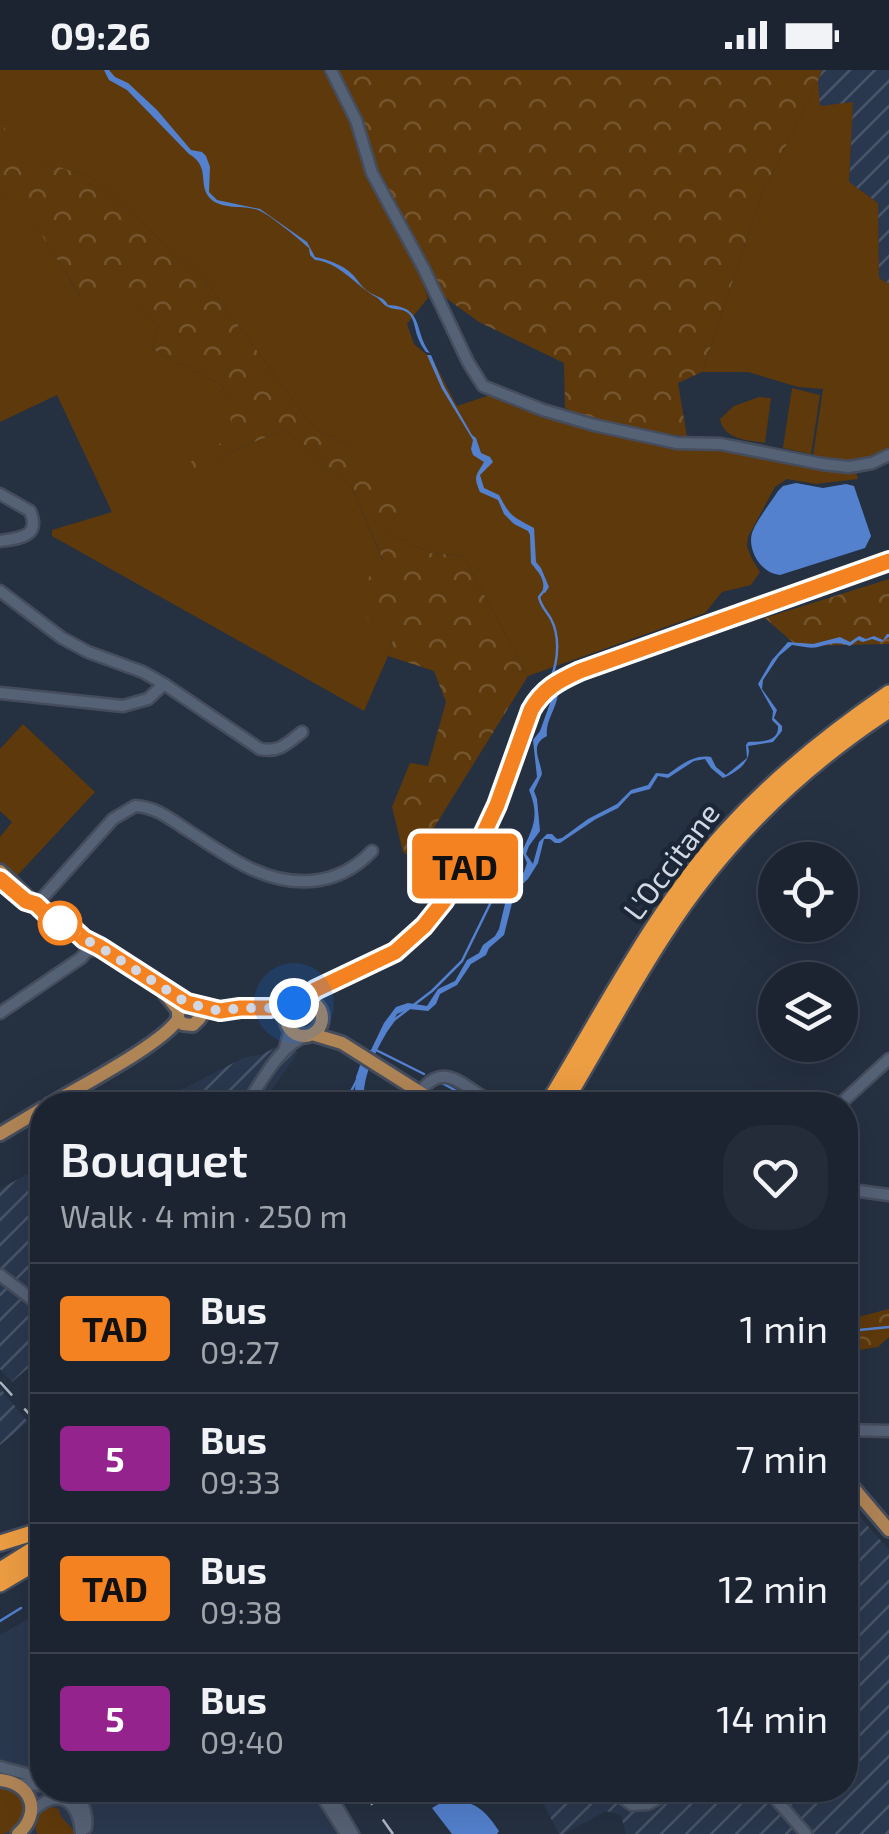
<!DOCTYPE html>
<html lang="en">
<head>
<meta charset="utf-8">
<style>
	body { margin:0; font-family:"Exo 2",sans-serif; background:#252c39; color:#f1f3f6; height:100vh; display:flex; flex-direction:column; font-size:38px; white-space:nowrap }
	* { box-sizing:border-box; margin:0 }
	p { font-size:32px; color:#a0a4ab }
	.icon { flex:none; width:55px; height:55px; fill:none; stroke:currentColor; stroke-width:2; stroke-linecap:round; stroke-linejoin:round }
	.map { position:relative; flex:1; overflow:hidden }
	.side { position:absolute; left:30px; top:1022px; width:828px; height:710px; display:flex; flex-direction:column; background:#1c2431; border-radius:40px; box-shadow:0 10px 40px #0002,0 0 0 2px #3a414d }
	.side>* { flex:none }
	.badge { padding:0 20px; border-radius:8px; font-size:35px; line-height:65px }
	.controls { position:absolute; left:758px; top:772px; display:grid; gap:20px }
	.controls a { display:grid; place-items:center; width:100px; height:100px; border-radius:50%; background:#1c2431; box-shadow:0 10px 40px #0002,0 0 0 2px #3a414d; font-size:50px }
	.you { position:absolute; width:50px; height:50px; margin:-25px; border:8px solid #fff; border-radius:50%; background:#1a73e8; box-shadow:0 0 0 15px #1a73e833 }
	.map>.badge { position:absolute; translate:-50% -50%; box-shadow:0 0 0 5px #fff }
	.round { display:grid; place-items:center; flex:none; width:105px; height:105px; border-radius:40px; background:#252c39 }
	.overview { display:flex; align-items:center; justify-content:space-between; height:170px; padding:0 30px }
	h1 { font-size:48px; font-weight:600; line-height:75px }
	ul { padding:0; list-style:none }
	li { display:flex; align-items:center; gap:30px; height:130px; padding:0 30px; border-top:2px solid #3a414d }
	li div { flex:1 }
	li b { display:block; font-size:38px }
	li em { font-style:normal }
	li .badge { min-width:110px; font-weight:700; text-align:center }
	.status { display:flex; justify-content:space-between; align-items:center; height:70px; padding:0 50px; background:#1c2431; direction:ltr }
	.status svg { height:28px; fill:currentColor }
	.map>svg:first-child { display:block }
</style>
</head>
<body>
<div class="status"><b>09:26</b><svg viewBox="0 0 49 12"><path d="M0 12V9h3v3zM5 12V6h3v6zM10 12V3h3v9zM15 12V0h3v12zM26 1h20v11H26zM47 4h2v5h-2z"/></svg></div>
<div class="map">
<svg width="889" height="1764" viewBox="0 0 889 1764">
	<defs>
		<pattern id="industrial-furrows" width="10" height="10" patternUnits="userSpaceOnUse" patternTransform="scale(2.5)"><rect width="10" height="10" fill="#2a384f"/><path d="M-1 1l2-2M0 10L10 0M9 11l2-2" fill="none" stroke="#485468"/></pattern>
		<pattern id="forest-crowns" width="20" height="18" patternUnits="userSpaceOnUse" patternTransform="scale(2.5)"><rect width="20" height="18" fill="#5e390b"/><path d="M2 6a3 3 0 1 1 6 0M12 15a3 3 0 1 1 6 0" fill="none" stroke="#74552e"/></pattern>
	</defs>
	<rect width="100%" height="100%" fill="#253041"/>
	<path fill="#2a384f" d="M 42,1541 L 42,1720 L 333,1720 L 362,1764 L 0,1764 L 0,1565 Z"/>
	<path fill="url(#industrial-furrows)" d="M 822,0 L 889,0 L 889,214 L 879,208 L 878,133 L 849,113 L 853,33 L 819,36 L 818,11 Z
		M 280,970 L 298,982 L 261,1035 L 152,1035 L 245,987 L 261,985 L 278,976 Z
		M 42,1096 L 42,1286 L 12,1312 L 0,1299 L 0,1119 Z
		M 0,1318 L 28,1352 L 0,1375 Z
		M 845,1430 L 889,1480 L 889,1764 L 626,1764 L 621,1745 L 606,1741 L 564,1764 L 559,1764 L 536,1720 L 845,1720 Z"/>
	<path fill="#5e390b" d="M 0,0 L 323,0 L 351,53 L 368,106 L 418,196 L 428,228 L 407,254 L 414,274 L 433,290 L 457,336 L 490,325 L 545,345 L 674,377 L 749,382 L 814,397 L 856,402 L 858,409 L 816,414 L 787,409 L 775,417 L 748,467 L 747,476 L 752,489 L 760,502 L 751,515 L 722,522 L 705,543 L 528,606 L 463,486 L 430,483 L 388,463 L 351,376 L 314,358 L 204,209 L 92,108 L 13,82 L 0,46 Z
		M 818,11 L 820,36 L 853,32 L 849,112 L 878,133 L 879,208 L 889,214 L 889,378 L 855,392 L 813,386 L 823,319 L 798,317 L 748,302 L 702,302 L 762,124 Z
		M 14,121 L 81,227 L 115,212 L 159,256 L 152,279 L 223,316 L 235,365 L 174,403 L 178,416 L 234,381 L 285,359 L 352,418 L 383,491 L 394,567 L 388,586 L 364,641 L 52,466 L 52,460 L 112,442 L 57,325 L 0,352 L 0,126 Z
		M 792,318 L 820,325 L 811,384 L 783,378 Z
		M 759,327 L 771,328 L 765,373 C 747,370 724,370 720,349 L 734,336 Z
		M 23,654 L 95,722 L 14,809 L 0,794 L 0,767 L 12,752 L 0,741 L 0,679 Z
		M 0,1715 C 34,1722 36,1757 2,1764 L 0,1764 Z
		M 52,1737 L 59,1739 C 60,1751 71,1753 75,1764 L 37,1764 C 32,1750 39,1741 52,1737 Z"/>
	<path fill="url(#forest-crowns)" d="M 337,0 L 822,0 L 818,11 L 762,124 L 702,302 L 678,313 L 687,367 L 594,351 L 565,338 L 564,293 L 479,252 L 443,226 L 377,97 L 356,37 Z
		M 0,46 L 14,82 L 92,108 L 204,209 L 314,358 L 351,376 L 399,444 L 388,463 L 430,483 L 463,486 L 528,606 L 414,790 L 403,782 L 392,737 L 410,693 L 428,696 L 446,632 L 434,601 L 388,586 L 394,567 L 347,534 L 383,490 L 352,418 L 285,359 L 234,381 L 178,417 L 173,403 L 234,365 L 223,316 L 152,279 L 159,256 L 115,213 L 82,228 L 14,122 L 0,126 Z
		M 889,509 L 889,574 L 797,576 L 765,548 Z
		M 889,1239 L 889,1267 L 878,1277 L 846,1282 L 854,1248 Z"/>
	<path fill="#5381ce" d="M 104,0 L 109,0 L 115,7 L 128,13 L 157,40 L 191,80 L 202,82 L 206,86 L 210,97 L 209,122 L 217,130 L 260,139 L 307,172 L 315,187 C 327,189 343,195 352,204 C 358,210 362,218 369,222 C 378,228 383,226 388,235 C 425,237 413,260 430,283 L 426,282 C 423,278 420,273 418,268 C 415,261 415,252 410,245 C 403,237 396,241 388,237 C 383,235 380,229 376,227 C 355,215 339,192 315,190 L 310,185 L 309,178 C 299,169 269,144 258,140 C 244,135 225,140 212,130 C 196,117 212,97 189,84 L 127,20 L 109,10 Z
		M 427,285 L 431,285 L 444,316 L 472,365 L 476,368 L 481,383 L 490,387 L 493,392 L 480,405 L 484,418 L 499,425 C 511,448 513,446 534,458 L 536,492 L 541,498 L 549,517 L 545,523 L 542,522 C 547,510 537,501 531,493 L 530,465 L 528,461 L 514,454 L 504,444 L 498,430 L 480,422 C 473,406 476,406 484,392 L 473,385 L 471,379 L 473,370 L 442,319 Z
		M 796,413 L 823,418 L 846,414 L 854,416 L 871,466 L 865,478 L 780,505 C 762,504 747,481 752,463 C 756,451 771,432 778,421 L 783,416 Z
		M 887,564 L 889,564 L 889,567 L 881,572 L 872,569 L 863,572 L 858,570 L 850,576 C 837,571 830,574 818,577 C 810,579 800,576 792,575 L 779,586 L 763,610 L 762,619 L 777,640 L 774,648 L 782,656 L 782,661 L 773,672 L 748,676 C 753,691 736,703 723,708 L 711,698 L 705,689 L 694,691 L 668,708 L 658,706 L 650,719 L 631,724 L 618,738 L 596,749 L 560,773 L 555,773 L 550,769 L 544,769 L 538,793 L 528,809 L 515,821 L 504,865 L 489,878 L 486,885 L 471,894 L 457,915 L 440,924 L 436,934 L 428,941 L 409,939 L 397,944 C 381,974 361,1000 364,1035 L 354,1035 L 356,1007 L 365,981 L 371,980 L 384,953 L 396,937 L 408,933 L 427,936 L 438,919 L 455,911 L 467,890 L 479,883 L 483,875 L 495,866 L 499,859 L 509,817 L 524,802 L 527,793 L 522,781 C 533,758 540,746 529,720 L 537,707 L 533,670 L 540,661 L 553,625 L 558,624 C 556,640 545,651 547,666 C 529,675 540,688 542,704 L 534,721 L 537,729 L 540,761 L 529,776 L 526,784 L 533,794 L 539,772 L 547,764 L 552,764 L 557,769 L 562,768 L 588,749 L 617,734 L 631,720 L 648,715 L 656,703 L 668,704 C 681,695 694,684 711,687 L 716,697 L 726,705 L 747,688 L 746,675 L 748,672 C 761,671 779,673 778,656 L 772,650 L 773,641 L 758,614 L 772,590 L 788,572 L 813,574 L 840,567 L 850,572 L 859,566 L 866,569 L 874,566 L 883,570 Z
		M 457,1730 C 479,1734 487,1743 499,1761 L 497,1764 L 452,1764 L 432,1738 L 444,1731 Z"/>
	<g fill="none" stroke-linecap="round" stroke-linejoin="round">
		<path stroke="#5381ce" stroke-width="2.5" d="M 543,522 L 539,527 C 541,537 546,540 551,549 C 560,566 558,589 552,606
			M 386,961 L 394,950 L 432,921 L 462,891 L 491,832 L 523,804
			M 376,980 L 424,1004
			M 442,1013 L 482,1035
			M 344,1035 L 357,1010
			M 845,1256 L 859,1260 L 889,1257
			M 0,1551 L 21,1538"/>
		<g stroke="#454d5d" stroke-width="15">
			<path id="minor" d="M 331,0 L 356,50 L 372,103 L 424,199 L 468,292 L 483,316 L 543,340 L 594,355 L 677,373 L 721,374 L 822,394 L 849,397 L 872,393 L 889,385
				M 0,424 L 30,441 C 41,467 20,468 0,471
				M 0,521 L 62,568 L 88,582 L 143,602 L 164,614 L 260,679 C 279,683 288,673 302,662
				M 0,623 L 123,636 L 148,629 L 164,614
				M 37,834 L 113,749 L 135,736 C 155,737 168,747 184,758 C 224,783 262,815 311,811 C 336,809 355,799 372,781
				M 0,943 L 81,888 L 87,881 L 94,880
				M 284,981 L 290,960
				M 420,1022 C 443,992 460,1013 486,1029
				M 246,1035 C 261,1013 280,973 308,966
				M 839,1035 L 889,989
				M 845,1119 L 889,1125
				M 0,1205 L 42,1237
				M 845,1360 L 889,1361
				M 0,1697 L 42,1708
				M 17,1714 L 42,1715
				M 69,1720 C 83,1730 88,1742 86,1758
				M 318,1720 L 346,1764
				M 327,1720 L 353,1764
				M 611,1720 L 632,1735 L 648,1734 L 674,1720
				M 768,1720 L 806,1764
				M 31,1743 C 57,1716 79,1729 81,1764"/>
		</g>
		<g stroke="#454d5d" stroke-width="18">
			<path id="major" d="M 0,801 L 48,847 L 72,858 L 84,869 L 107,881 L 187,933
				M 166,925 L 178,940 L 178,949 L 183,954 L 193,955 L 200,948 L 200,941 L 193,934 L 183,934 L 178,940
				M 305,930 L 315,920 C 352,902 393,889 422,859 C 458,821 491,753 509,704 C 518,679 523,646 541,625 C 551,613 565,608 579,601 L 889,491
				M286 948a18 18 0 1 1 36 0a18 18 0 1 1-36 0Z
				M 196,935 C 223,942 267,940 294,933
				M 312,964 L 342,973 L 440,1035
				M 49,1035 C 77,1018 164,973 178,949
				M 0,1064 L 42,1039
				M 845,1408 L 889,1460
				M 0,1710 C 32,1713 42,1743 18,1764"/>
		</g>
		<g stroke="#454d5d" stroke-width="20">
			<path id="highway" d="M 547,1035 C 602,945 655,839 726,761 C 775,707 829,664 889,623
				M 563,1035 C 597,979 628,920 664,865 C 722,774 799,699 889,640
				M 0,1473 L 42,1460
				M 0,1500 L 42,1474
				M 0,1514 L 42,1489"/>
		</g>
		<use href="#minor" stroke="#556175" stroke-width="10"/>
		<use href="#major" stroke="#b08556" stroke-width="12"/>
		<use href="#highway" stroke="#ed9d42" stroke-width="15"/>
		<path stroke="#aeb6c3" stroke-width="2.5" stroke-dasharray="18 18" stroke-linecap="butt" d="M 0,1312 L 42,1358
			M 362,1720 L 393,1764"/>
	</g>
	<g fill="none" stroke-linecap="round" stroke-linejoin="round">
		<g stroke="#fff" stroke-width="22">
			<path id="line" d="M 0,809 L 26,831 L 36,834 L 53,850 L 72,858 L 84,869 L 100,877 L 187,933 L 220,941 L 240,938 L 270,938 L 305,930 L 315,920 L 395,882 L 424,856 L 444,831 L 483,765 L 497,735 L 531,640 C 543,619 558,611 580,601 L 889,491"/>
		</g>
		<use href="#line" stroke="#f58220" stroke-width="15"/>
		<path stroke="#d1d8e4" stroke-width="10" stroke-dasharray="0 18" d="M 60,853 L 72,858 L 84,869 L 100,877 L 187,933 L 220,941 L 240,938 L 270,938 L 294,933"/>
	</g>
	<circle fill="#fff" stroke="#f58220" stroke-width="5" cx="60" cy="853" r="20"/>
	<g text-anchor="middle" stroke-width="9" stroke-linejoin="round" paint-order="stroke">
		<g font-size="30" fill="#d1d8e4" stroke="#1b2637">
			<text transform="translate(672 792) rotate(-53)" y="10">L'Occitane</text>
		</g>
	</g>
</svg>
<div class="controls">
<a><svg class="icon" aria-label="locate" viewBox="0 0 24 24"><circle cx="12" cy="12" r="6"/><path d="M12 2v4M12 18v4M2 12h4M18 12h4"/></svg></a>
<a><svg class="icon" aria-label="layers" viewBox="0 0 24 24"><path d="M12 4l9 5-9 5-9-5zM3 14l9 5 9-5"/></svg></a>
</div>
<div class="you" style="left:294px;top:933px"></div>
<b class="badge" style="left:465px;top:796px;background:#f58220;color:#111">TAD</b>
<section class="side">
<div class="overview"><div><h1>Bouquet</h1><p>Walk · 4 min · 250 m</p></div><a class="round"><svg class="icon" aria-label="heart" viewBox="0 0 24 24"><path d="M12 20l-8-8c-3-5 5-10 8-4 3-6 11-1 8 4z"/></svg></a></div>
<ul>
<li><span class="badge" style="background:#f58220;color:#111">TAD</span><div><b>Bus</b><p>09:27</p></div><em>1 min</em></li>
<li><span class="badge" style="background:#95238e;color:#fff">5</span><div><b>Bus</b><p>09:33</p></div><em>7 min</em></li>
<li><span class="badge" style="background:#f58220;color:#111">TAD</span><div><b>Bus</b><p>09:38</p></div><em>12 min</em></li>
<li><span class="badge" style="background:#95238e;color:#fff">5</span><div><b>Bus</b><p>09:40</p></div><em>14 min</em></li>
</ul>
</section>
</div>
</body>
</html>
